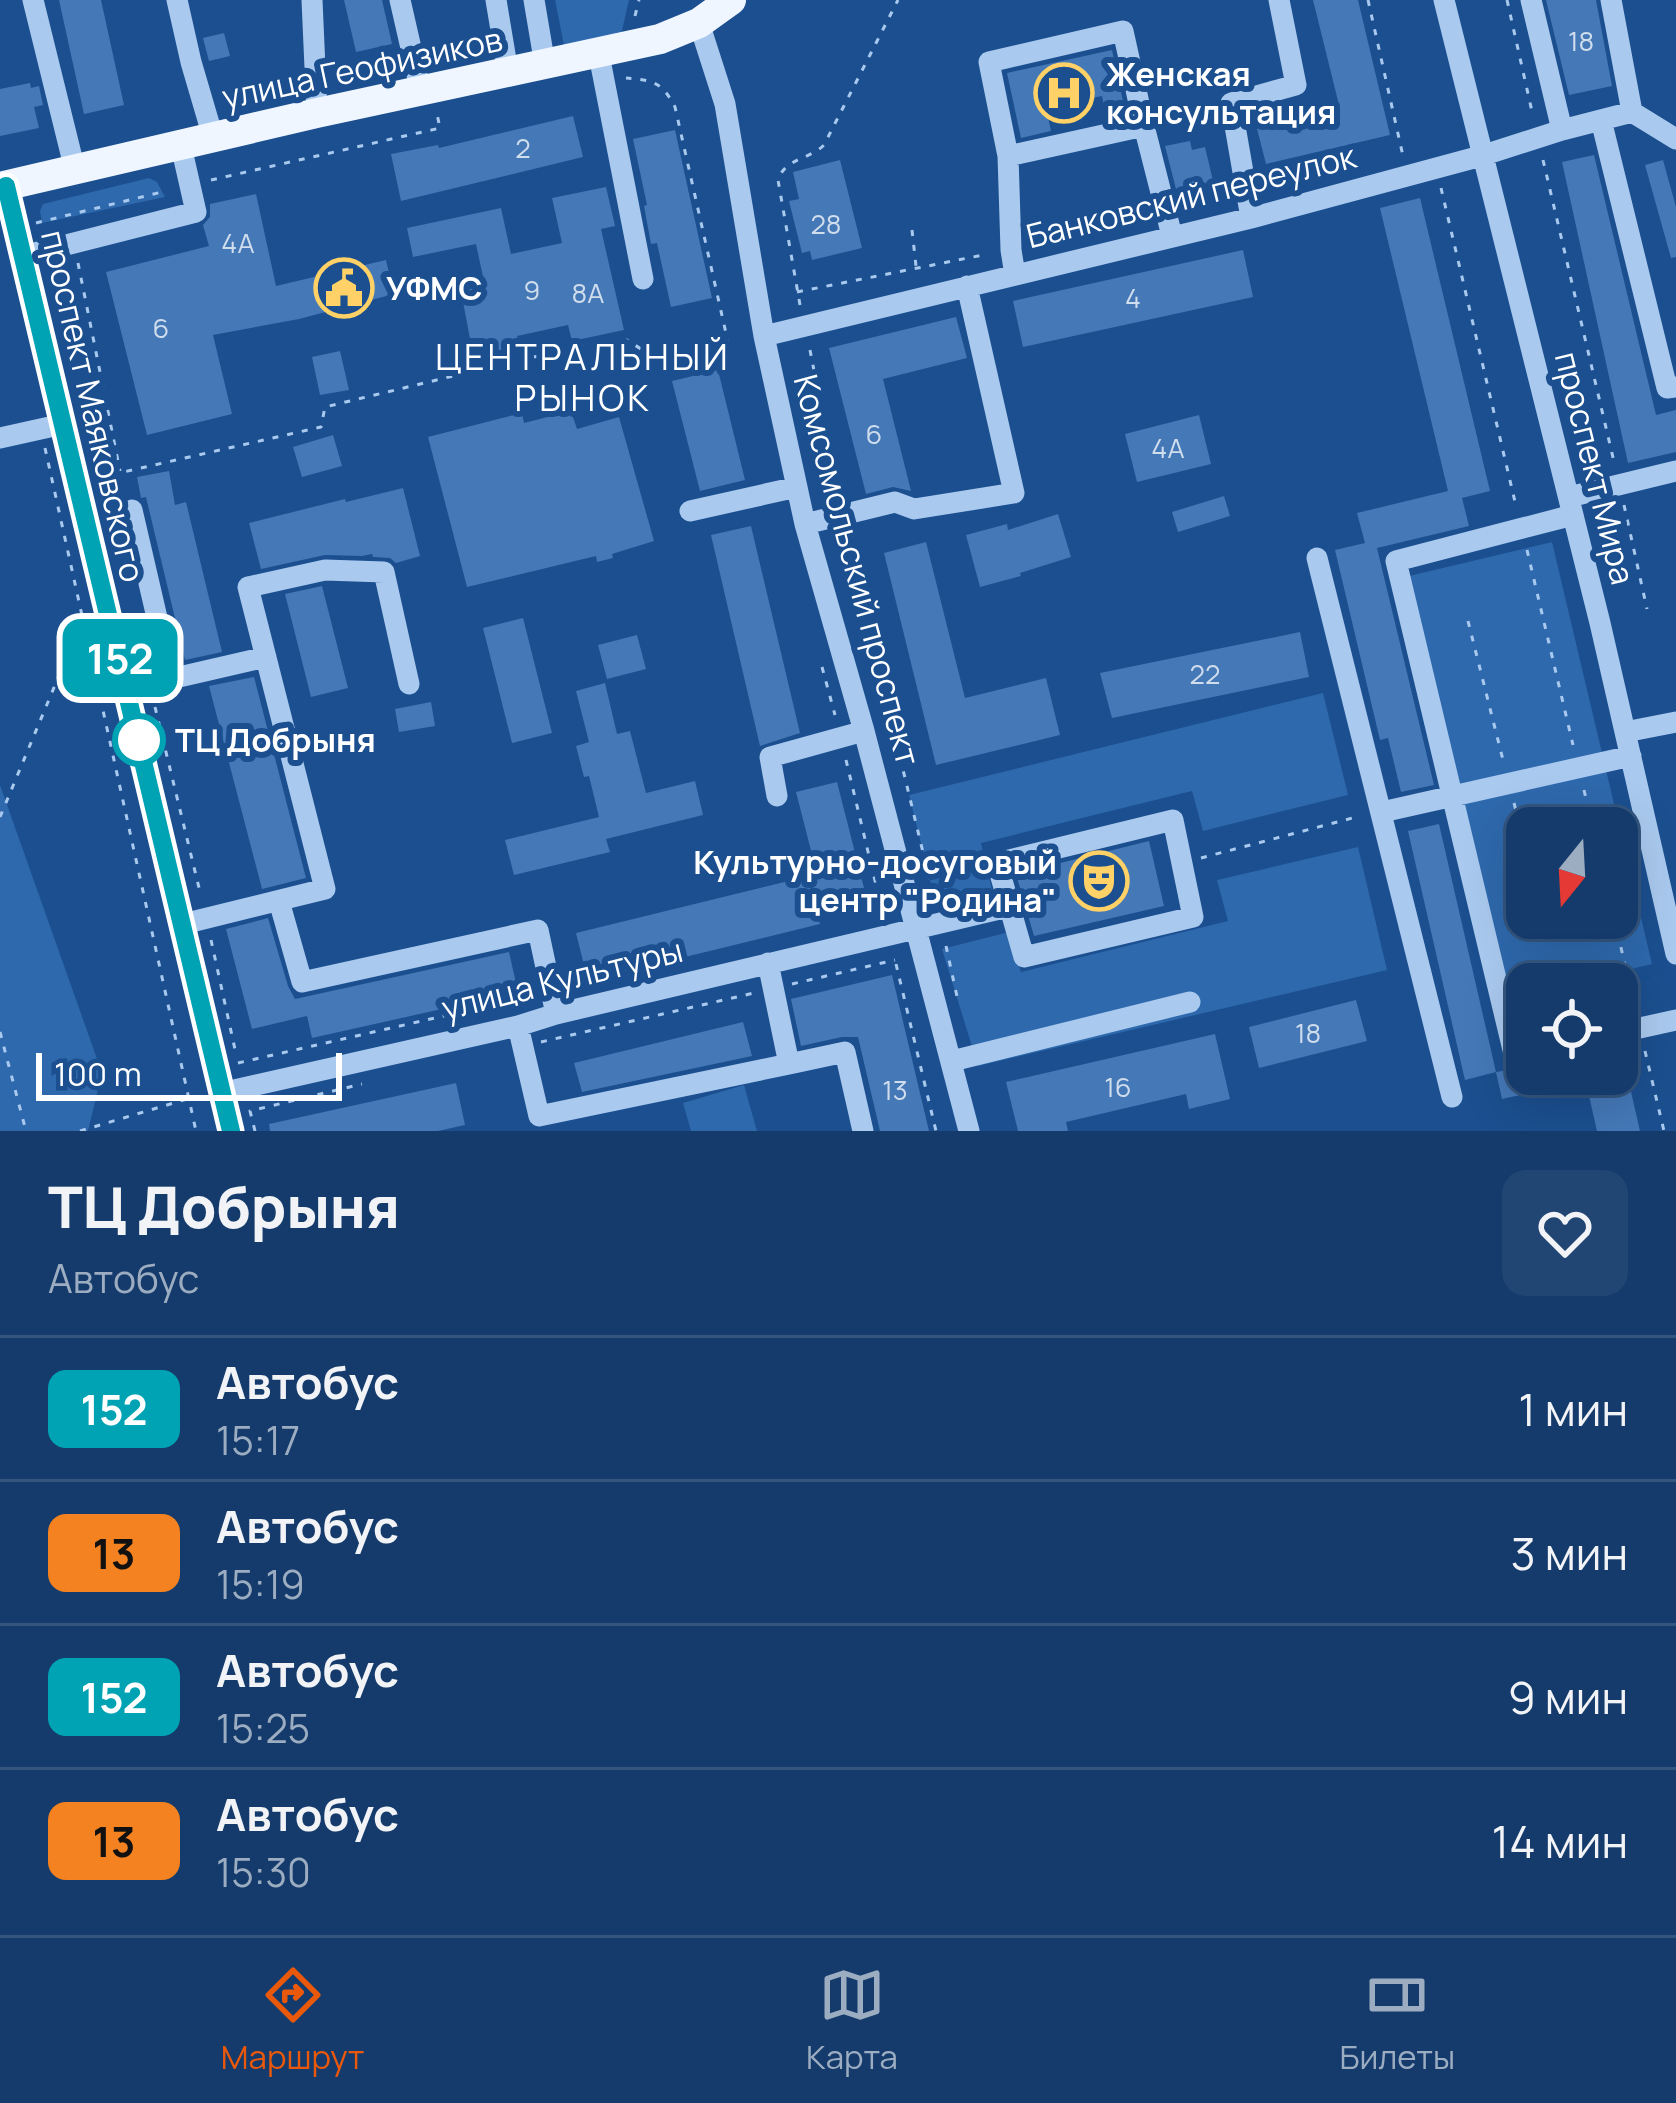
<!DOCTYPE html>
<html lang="ru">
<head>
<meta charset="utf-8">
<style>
	body { margin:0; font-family:Manrope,sans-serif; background:#214673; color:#f1f3f6; height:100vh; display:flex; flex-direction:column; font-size:45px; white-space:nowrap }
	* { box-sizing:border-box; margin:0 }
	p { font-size:39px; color:#9dadc1 }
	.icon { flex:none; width:66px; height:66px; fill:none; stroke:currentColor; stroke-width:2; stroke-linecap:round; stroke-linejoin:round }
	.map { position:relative; height:1131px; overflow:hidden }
	.side { display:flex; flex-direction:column; background:#143b6b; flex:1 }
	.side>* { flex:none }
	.badge { padding:0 24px; border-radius:18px; font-size:42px; line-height:78px }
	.needle { width:78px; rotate:198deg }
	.tools { position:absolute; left:1506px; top:807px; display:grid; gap:24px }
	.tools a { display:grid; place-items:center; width:132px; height:132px; border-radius:24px; background:#143b6b; box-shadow:0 12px 48px #0002,0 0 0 3px #33557e; font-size:60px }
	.scale { position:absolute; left:36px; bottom:30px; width:306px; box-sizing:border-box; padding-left:12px; border:6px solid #fff; border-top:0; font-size:33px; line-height:42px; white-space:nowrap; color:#fff; -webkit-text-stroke:9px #1b4f8f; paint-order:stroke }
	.map>.badge { position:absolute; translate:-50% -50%; box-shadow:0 0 0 6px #fff }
	.round { display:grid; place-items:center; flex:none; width:126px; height:126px; border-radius:24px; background:#214673 }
	.overview { display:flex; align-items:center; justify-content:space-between; height:204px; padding:0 48px }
	h1 { font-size:57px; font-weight:800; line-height:90px }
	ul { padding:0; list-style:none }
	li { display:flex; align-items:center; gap:36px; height:144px; padding:0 48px; border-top:3px solid #33557e }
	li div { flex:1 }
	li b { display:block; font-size:45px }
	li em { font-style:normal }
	li .badge { min-width:132px; font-weight:700; text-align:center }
	.menu { display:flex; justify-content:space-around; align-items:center; height:168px; border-top:3px solid #33557e; background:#143b6b; font-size:33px; color:#9dadc1 }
	.menu a { display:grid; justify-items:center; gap:6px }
	.menu .active { color:#ea580c }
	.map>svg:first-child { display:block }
</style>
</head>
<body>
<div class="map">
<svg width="1676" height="1131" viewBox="0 0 1676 1131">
	<rect width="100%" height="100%" fill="#1b4f8f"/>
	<path fill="#2e69ad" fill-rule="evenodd" d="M 555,0 L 629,0 L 621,35 L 564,45 Z
		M 149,178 L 157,182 L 165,197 L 42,223 L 40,211 L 43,204 Z
		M 1552,542 L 1652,964 L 1567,984 L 1527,984 L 1527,993 L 1509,998 L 1409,576 ZM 1527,828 L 1617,828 L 1617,918 L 1527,918 Z
		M 1323,693 L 1348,795 L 1203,831 L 1192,791 L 981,843 L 992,890 L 936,904 L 909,795 Z
		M 0,785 L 102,1073 L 88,1131 L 0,1131 Z
		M 1358,847 L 1387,970 L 978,1066 L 942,949 L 1009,932 L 1021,972 L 1228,921 L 1217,880 Z
		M 744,1085 L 757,1131 L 691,1131 L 683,1103 Z"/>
	<path fill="#4478b7" d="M 59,0 L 101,0 L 124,105 L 84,114 Z
		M 344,0 L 382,0 L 392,44 L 356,52 Z
		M 1313,0 L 1358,0 L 1390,135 L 1266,164 L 1255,121 L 1338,101 Z
		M 1546,0 L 1596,0 L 1612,86 L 1569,95 Z
		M 224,33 L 230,56 L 209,61 L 203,38 Z
		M 1112,50 L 1126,115 L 1107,119 L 1102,96 L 1046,108 L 1051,131 L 1021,138 L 1007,73 Z
		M 30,83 L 31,88 L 39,86 L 43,105 L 34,107 L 39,128 L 0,136 L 0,89 Z
		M 573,116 L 583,157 L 401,201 L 391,154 L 438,145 L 439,148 Z
		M 675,130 L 712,298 L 671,307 L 657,243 L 651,244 L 644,206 L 647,205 L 633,139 Z
		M 1190,141 L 1192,150 L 1205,147 L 1214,185 L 1177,193 L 1165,146 Z
		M 1594,155 L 1656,415 L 1676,410 L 1676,452 L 1628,463 L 1562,162 Z
		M 840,160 L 862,248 L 812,260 L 810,251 L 802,253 L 789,201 L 799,199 L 793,172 Z
		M 1663,160 L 1676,207 L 1676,257 L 1671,258 L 1645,165 Z
		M 606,187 L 615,226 L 601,229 L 624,330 L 572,341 L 568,325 L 517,336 L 520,350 L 474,360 L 461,291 L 485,286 L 476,244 L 413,257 L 407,228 L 501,208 L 511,254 L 562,243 L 552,198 Z
		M 256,194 L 276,286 L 386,260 L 394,294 L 299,319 L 213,335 L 232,414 L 147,435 L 106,272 L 209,246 L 203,225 L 210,217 L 210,204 Z
		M 1420,198 L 1490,491 L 1462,498 L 1469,526 L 1377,548 L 1434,785 L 1401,792 L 1388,738 L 1380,740 L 1335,550 L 1365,543 L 1357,513 L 1448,491 L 1380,208 Z
		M 1243,250 L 1253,297 L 1023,347 L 1013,301 Z
		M 956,317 L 967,358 L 883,379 L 911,491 L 893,487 L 866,494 L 829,348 Z
		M 340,351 L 349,390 L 320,395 L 312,357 Z
		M 718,370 L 745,480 L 700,491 L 672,381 Z
		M 571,411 L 577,429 L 619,417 L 654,541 L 612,554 L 613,558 L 597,562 L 596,556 L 467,587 L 428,437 L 522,413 L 524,423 Z
		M 1199,415 L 1211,464 L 1137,482 L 1125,434 Z
		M 333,435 L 342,466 L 302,477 L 293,447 Z
		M 169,471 L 175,505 L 186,502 L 222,652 L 185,660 L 146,497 L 141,498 L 137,477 Z
		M 403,488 L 420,556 L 396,563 L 390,558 L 373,557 L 372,554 L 362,556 L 325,555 L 261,569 L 249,523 L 345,499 L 346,502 Z
		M 1224,496 L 1230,516 L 1178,532 L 1172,512 Z
		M 1058,514 L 1071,557 L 1020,573 L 1021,576 L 980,587 L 966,535 L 1007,524 L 1008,530 Z
		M 751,526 L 800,733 L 760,746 L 711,535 Z
		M 926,542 L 965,698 L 1046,678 L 1060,735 L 936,765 L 884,553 Z
		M 322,586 L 348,688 L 311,697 L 285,594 Z
		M 523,618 L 552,733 L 512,743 L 483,628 Z
		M 1300,632 L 1309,677 L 1112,718 L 1100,673 Z
		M 637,635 L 646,669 L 607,679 L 598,645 Z
		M 254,677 L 306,878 L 262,889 L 209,686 Z
		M 605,683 L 617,734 L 630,731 L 646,793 L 695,781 L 703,815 L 606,839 L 610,852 L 514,875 L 505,840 L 599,817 L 589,776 L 584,777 L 576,746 L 589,742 L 576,691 Z
		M 431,702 L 435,726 L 399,732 L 395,709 Z
		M 837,782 L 864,888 L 814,901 L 820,924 L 611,975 L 609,967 L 586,973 L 576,933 L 817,874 L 796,792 Z
		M 1439,824 L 1496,1072 L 1465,1080 L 1408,831 Z
		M 1149,841 L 1164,906 L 1034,936 L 1016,874 Z
		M 268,918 L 288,986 L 295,999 L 509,952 L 518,992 L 312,1038 L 307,1016 L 252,1029 L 226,929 Z
		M 892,975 L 929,1131 L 880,1131 L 858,1037 L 842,1037 L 801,1046 L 791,999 Z
		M 1356,1000 L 1367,1041 L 1259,1068 L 1249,1027 Z
		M 743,1022 L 752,1056 L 582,1092 L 574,1063 Z
		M 1215,1034 L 1230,1099 L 1189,1109 L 1186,1094 L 1066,1122 L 1068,1131 L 1018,1131 L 1006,1082 Z
		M 1527,1067 L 1527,1074 L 1582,1074 L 1583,1081 L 1502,1099 L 1496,1072 Z
		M 1584,1074 L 1627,1074 L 1640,1131 L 1597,1131 Z
		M 456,1083 L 465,1125 L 438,1131 L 270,1131 L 269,1124 Z"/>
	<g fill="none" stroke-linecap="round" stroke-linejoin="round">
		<path stroke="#a9c9ee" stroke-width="3" stroke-dasharray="6 9" stroke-linecap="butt" d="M 1368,0 L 1403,156
			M 1507,0 L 1533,116
			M 635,16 L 639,0
			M 1543,160 L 1615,466
			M 211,180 L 440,128 L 437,114
			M 1441,188 L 1516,506
			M 36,223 L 166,191
			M 912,230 L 916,266
			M 1032,245 L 1088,234
			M 78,263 L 120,471
			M 797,292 L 988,254
			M 800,305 L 778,180 C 785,158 809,160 824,145 L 898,0
			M 810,350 L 838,494
			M 45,448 L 196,1131
			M 97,478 L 321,427 L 325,407 L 507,363 L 580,347 L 627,340 L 658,360 L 730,351 L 675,107 C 662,82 653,80 626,78
			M 104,478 L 111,510
			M 1624,505 L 1647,609
			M 847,538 L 935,902
			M 1527,550 L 1573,745
			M 1468,621 L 1504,764
			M 822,667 L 835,715
			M 155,707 L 201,896
			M 846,760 L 883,914
			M 1584,790 L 1593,828
			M 1514,803 L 1527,853
			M 0,817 L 83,618
			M 1201,858 L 1360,816
			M 1614,918 L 1635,1007
			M 211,940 L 236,1054
			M 946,946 L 958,1001
			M 896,964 L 936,1131
			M 792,984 L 895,960
			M 570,987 L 648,969
			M 0,1032 L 26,1131
			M 541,1042 L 754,993
			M 1645,1051 L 1664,1131
			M 238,1063 L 531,996
			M 80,1131 L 187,1099
			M 255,1131 L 250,1111 L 362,1084"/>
		<path stroke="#a9c9ee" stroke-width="21" d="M 33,0 L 75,170
			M 177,0 L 191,62 L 213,137
			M 312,0 L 317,113
			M 400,0 L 421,92
			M 496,0 L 508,72
			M 534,0 L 545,65
			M 1444,0 L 1600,623 L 1676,954
			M 1531,0 L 1562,130
			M 1611,0 L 1632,112
			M 699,23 L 725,104 L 764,336 L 805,524 L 864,731 L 969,1131
			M 599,55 L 643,279
			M 1632,112 L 1676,139
			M 1601,120 L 1667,388 L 1676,387
			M 1008,156 L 989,62 L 1123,31 L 1144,126
			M 6,186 L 231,1131
			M 1251,218 L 1231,103 L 1296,85 L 1279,0
			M 23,256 L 196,212 L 181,146
			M 1015,275 L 1011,250 L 1008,156 L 1144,126 L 1172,236
			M 764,336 L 1251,218 L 1481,156 L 1562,130 L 1632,112
			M 0,438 L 63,424
			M 1569,497 L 1676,471
			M 132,510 L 171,678
			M 690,511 L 797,487
			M 805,524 L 895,502 L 914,509 L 1014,493 L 967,286
			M 1317,558 L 1452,1097
			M 127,689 L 266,657
			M 1625,732 L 1676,722
			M 777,796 L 770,757 L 864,731
			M 1382,812 L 1631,756
			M 1173,820 L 1193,917 L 1024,957 L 997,863 Z
			M 279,901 L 302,982 L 538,930 L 556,1014
			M 183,924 L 325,889 L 248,587 L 325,570 L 384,572 L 409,684
			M 768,963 L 789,1064 L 845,1052 L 863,1131
			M 518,1026 L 539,1116 L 789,1064
			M 1617,1033 L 1676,1020
			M 1527,1052 L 1514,1054 C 1475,890 1434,726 1396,561 L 1573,515
			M 952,1061 L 1190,1002
			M 221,1093 L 518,1026 L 556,1014 L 1008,907"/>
		<path stroke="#f0f6ff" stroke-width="30" d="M 0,187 L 317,113 L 660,39 L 699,23 L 731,0"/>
	</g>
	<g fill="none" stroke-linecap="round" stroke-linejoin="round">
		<g stroke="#fff" stroke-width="27">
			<path id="line" d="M 6,186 L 231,1131"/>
		</g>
		<use href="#line" stroke="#00a3b4" stroke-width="18"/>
	</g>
	<defs>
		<g id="hospital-ring" transform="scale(3)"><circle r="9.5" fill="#1b4f8f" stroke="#ffd166" stroke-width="1.5"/><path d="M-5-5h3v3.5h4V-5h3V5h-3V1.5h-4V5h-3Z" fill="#ffd166"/></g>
		<g id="civic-ring" transform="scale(3)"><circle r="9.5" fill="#1b4f8f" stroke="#ffd166" stroke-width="1.5"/><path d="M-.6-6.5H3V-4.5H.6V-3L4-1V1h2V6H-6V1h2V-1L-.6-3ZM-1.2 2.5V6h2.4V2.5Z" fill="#ffd166"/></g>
		<g id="theatre-ring" transform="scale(3)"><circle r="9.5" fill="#1b4f8f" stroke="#ffd166" stroke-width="1.5"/><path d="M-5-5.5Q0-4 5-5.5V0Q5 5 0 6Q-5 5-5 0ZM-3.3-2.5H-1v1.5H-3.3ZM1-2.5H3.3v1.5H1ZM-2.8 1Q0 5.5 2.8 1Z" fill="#ffd166"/></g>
	</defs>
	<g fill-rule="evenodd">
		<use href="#hospital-ring" x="1064" y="93"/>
		<use href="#civic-ring" x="344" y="288"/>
		<use href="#theatre-ring" x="1099" y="881"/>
	</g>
	<circle fill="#fff" stroke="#00a3b4" stroke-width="6" cx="139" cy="740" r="24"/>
	<g text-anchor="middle" stroke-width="12" stroke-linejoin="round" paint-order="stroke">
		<g font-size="27" fill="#d0dded">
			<text x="1581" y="51">18</text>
			<text x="523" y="158">2</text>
			<text x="826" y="234">28</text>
			<text x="238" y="253">4А</text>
			<text x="532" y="300">9</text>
			<text x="588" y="303">8А</text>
			<text x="1133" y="308">4</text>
			<text x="161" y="338">6</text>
			<text x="874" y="444">6</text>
			<text x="1168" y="458">4А</text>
			<text x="1205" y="684">22</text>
			<text x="1308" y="1043">18</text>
			<text x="1118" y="1097">16</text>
			<text x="895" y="1100">13</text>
		</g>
		<g font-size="33" fill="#fff" stroke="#1b4f8f">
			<text transform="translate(362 68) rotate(-12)" y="12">улица Геофизиков</text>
			<text transform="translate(1191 196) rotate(-14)" y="12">Банковский переулок</text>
			<text transform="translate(93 406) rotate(77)" y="12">проспект Маяковского</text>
			<text transform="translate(1595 468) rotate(76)" y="12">проспект Мира</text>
			<text transform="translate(857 570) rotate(75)" y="12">Комсомольский проспект</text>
			<text transform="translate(562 979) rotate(-14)" y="12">улица Культуры</text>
		</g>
		<g font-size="33" font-weight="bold" fill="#fff" stroke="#1b4f8f" text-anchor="start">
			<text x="1106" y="86">Женская<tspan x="1106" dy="38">консультация</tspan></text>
			<text x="386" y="300">УФМС</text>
			<text x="1057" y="874" text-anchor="end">Культурно-досуговый<tspan x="1057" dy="38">центр "Родина"</tspan></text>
		</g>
		<g font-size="33" font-weight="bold" fill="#fff" stroke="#1b4f8f" text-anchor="start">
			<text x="175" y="752">ТЦ Добрыня</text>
		</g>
		<g font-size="36" letter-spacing="3" fill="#fff" stroke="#1b4f8f">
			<text x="583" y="370">ЦЕНТРАЛЬНЫЙ<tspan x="583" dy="41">РЫНОК</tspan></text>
		</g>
	</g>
</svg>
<div class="tools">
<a><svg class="needle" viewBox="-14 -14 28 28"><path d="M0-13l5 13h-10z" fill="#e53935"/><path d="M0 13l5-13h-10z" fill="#9dadc1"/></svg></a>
<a><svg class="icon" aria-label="locate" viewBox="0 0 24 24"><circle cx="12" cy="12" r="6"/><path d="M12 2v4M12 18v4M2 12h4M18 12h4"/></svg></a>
</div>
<div class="scale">100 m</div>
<b class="badge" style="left:120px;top:658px;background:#00a3b4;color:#fff">152</b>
</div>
<section class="side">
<div class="overview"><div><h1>ТЦ Добрыня</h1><p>Автобус</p></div><a class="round"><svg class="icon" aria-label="heart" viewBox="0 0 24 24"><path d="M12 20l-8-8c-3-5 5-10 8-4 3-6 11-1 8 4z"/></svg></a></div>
<ul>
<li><span class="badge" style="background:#00a3b4;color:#fff">152</span><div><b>Автобус</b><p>15:17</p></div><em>1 мин</em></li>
<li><span class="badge" style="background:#f58220;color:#111">13</span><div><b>Автобус</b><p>15:19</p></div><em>3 мин</em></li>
<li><span class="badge" style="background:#00a3b4;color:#fff">152</span><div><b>Автобус</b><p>15:25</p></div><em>9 мин</em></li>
<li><span class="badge" style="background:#f58220;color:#111">13</span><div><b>Автобус</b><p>15:30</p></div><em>14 мин</em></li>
</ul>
</section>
<nav class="menu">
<a class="active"><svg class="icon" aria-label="directions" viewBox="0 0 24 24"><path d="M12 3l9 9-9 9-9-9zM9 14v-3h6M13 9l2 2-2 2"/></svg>Маршрут</a>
<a><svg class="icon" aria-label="map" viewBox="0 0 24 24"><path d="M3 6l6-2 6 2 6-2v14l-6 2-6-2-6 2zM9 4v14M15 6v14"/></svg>Карта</a>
<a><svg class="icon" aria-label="tickets" viewBox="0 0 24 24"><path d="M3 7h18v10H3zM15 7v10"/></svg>Билеты</a>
</nav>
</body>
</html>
